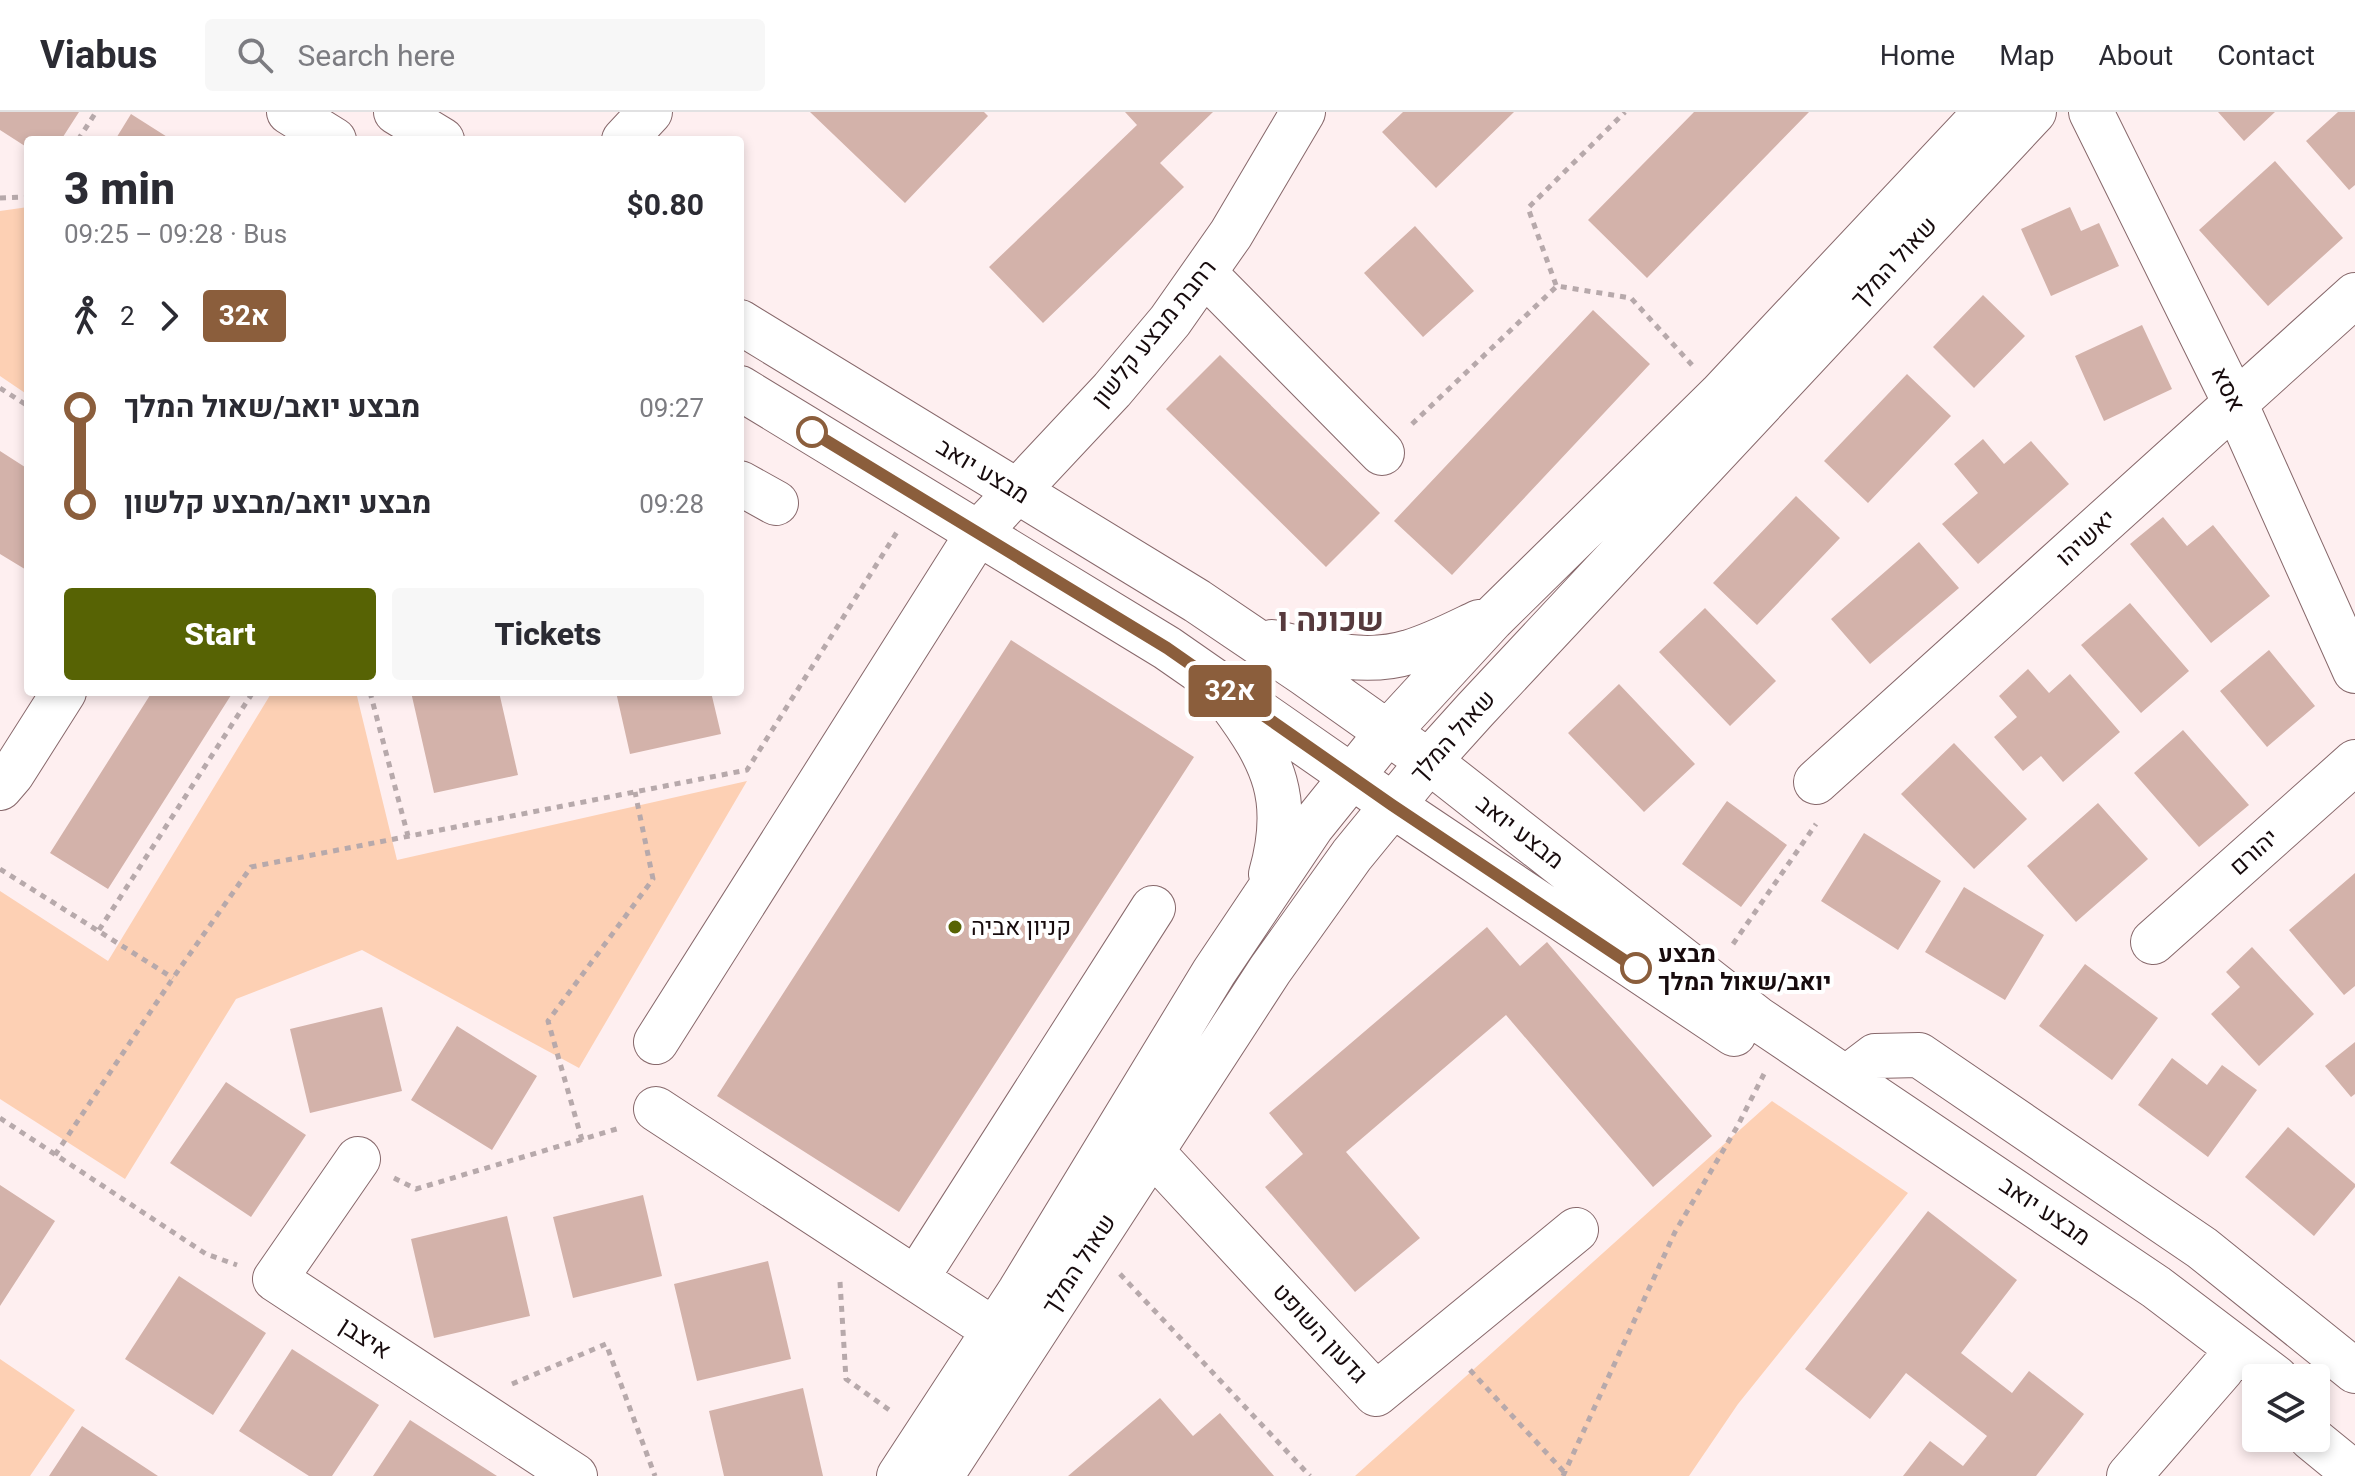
<!DOCTYPE html>
<html lang="en">
<head>
<meta charset="utf-8">
<style>
	body { margin:0; font-family:Roboto,Heebo,sans-serif; background:#f7f7f7; color:#2b2b33; height:100vh; display:flex; flex-direction:column; font-size:30px; white-space:nowrap }
	* { box-sizing:border-box; margin:0 }
	p { font-size:26px; color:#7c7c81 }
	.icon { flex:none; width:44px; height:44px; fill:none; stroke:currentColor; stroke-width:2; stroke-linecap:round; stroke-linejoin:round }
	.map { position:relative; flex:1; overflow:hidden }
	.drawer { position:absolute; left:24px; top:24px; width:720px; height:560px; display:flex; flex-direction:column; background:#fff; border-radius:8px; box-shadow:0 4px 12px #0003 }
	.drawer>* { flex:none }
	.badge { padding:0 16px; border-radius:6px; font-size:28px; line-height:52px }
	.fabs { position:absolute; left:2242px; top:1252px; display:grid; gap:16px }
	.fabs a { display:grid; place-items:center; width:88px; height:88px; border-radius:8px; background:#fff; box-shadow:0 4px 12px #0003; font-size:40px }
	.map>.badge { position:absolute; translate:-50% -50%; box-shadow:0 0 0 4px #fff }
	.legs { display:flex; align-items:center; gap:12px; height:88px; padding:0 40px; font-size:26px }
	.legs p { margin-inline-start:auto }
	.headline { display:flex; align-items:center; justify-content:space-between; height:136px; padding:0 40px }
	h1 { font-size:44px; font-weight:800; line-height:60px }
	.cta { display:flex; gap:16px; margin-top:auto; padding:16px 40px }
	.cta a { flex:1; height:92px; border-radius:8px; background:#576304; color:#fff; font-size:32px; font-weight:800; line-height:92px; text-align:center }
	.cta a+a { background:#f7f7f7; color:#2b2b33 }
	ul { padding:0 40px; list-style:none }
	li { display:flex; align-items:center; gap:28px; height:96px; font-size:30px }
	li i { display:grid; place-items:center; width:12px; height:100%; margin:0 10px; background:currentColor }
	li i::after { content:''; width:20px; height:20px; margin:-10px; border:6px solid; border-radius:50%; background:#fff }
	li p { margin-inline-start:auto }
	li:first-child i { background:linear-gradient(#0000 50%,currentColor 0) }
	li:last-child i { background:linear-gradient(currentColor 50%,#0000 0) }
	header { display:flex; align-items:center; gap:48px; box-sizing:border-box; height:112px; padding:0 40px; background:#fff; border-bottom:2px solid #e1e1e2 }
	header strong { font-size:38px }
	nav { display:flex; gap:44px; margin-inline-start:auto; font-size:28px }
	.search { width:560px; height:72px; background:#f7f7f7; display:flex; align-items:center; gap:20px; box-sizing:border-box; padding:0 28px; border-radius:8px; color:#7c7c81; font-size:30px }
	.map>svg:first-child { display:block }
</style>
</head>
<body>
<header>
<strong>Viabus</strong>
<div class="search"><svg class="icon" aria-label="search" viewBox="0 0 24 24"><circle cx="10" cy="10" r="6"/><path d="M15 15l6 6"/></svg>Search here</div>
<nav><a>Home</a><a>Map</a><a>About</a><a>Contact</a></nav>
</header>
<div class="map">
<svg width="2355" height="1364" viewBox="0 0 2355 1364">
	<rect width="100%" height="100%" fill="#feeff0"/>
	<path fill="#fdd0b4" d="M 28,95 L 28,283 L 0,264 L 0,99 Z
		M 272,580 L 356,580 L 397,748 L 747,669 L 579,956 L 362,838 L 236,887 L 125,1067 L 0,987 L 0,779 L 108,849 Z
		M 1772,989 L 1908,1081 L 1738,1292 L 1689,1364 L 1355,1364 Z
		M 0,1247 L 75,1298 L 30,1364 L 0,1364 Z"/>
	<path fill="#d3b2aa" d="M 0,0 L 79,0 L 61,28 L 28,28 L 28,36 L 0,18 Z
		M 810,0 L 984,0 L 988,4 L 905,91 Z
		M 1125,0 L 1213,0 L 1160,51 L 1184,75 L 1043,211 L 989,155 L 1137,13 Z
		M 1403,0 L 1514,0 L 1436,76 L 1382,20 Z
		M 1694,0 L 1809,0 L 1647,166 L 1588,108 Z
		M 2218,0 L 2275,0 L 2244,29 Z
		M 2338,0 L 2355,0 L 2355,73 L 2349,78 L 2306,29 Z
		M 131,2 L 172,28 L 115,28 Z
		M 2275,49 L 2343,126 L 2268,194 L 2199,118 Z
		M 2070,95 L 2081,119 L 2099,111 L 2119,154 L 2051,184 L 2021,117 Z
		M 1415,114 L 1474,179 L 1423,225 L 1364,161 Z
		M 1983,183 L 2025,224 L 1974,276 L 1933,235 Z
		M 1593,198 L 1650,252 L 1452,463 L 1394,409 Z
		M 2142,213 L 2172,277 L 2104,309 L 2075,244 Z
		M 1220,243 L 1380,401 L 1326,455 L 1166,297 Z
		M 1907,262 L 1951,304 L 1868,391 L 1824,349 Z
		M 1983,327 L 2004,352 L 2031,329 L 2069,372 L 1978,452 L 1942,412 L 1978,381 L 1954,352 Z
		M 0,339 L 28,357 L 28,459 L 0,442 Z
		M 1796,384 L 1840,426 L 1757,513 L 1713,471 Z
		M 2163,405 L 2187,434 L 2213,413 L 2270,484 L 2211,531 L 2130,432 Z
		M 1919,430 L 1959,476 L 1870,552 L 1831,507 Z
		M 2130,491 L 2189,559 L 2141,601 L 2081,533 Z
		M 1705,496 L 1776,569 L 1730,614 L 1659,540 Z
		M 1011,528 L 1194,645 L 899,1100 L 717,984 Z
		M 2269,538 L 2315,594 L 2267,635 L 2220,579 Z
		M 2028,557 L 2049,581 L 2070,562 L 2120,620 L 2063,670 L 2041,644 L 2023,659 L 1994,625 L 2017,605 L 1999,584 Z
		M 1619,572 L 1695,652 L 1644,700 L 1568,621 Z
		M 152,580 L 233,580 L 108,777 L 50,741 Z
		M 411,580 L 499,580 L 518,663 L 434,681 Z
		M 616,580 L 711,580 L 721,622 L 630,642 Z
		M 2183,618 L 2249,693 L 2199,735 L 2134,661 Z
		M 1954,631 L 2027,707 L 1974,757 L 1901,682 Z
		M 1727,689 L 1787,733 L 1741,795 L 1682,752 Z
		M 2098,691 L 2148,747 L 2076,810 L 2027,754 Z
		M 1864,721 L 1941,769 L 1898,838 L 1821,789 Z
		M 2355,761 L 2355,874 L 2344,883 L 2289,818 Z
		M 1964,775 L 2044,823 L 2005,888 L 1925,840 Z
		M 1487,815 L 1520,854 L 1547,830 L 1712,1024 L 1653,1075 L 1506,903 L 1346,1040 L 1420,1126 L 1355,1180 L 1265,1075 L 1303,1042 L 1269,1001 Z
		M 2252,835 L 2314,902 L 2259,954 L 2211,902 L 2240,875 L 2226,860 Z
		M 2085,852 L 2158,906 L 2112,968 L 2039,914 Z
		M 382,895 L 402,979 L 310,1001 L 290,917 Z
		M 457,914 L 537,964 L 492,1038 L 411,988 Z
		M 2355,930 L 2355,982 L 2351,985 L 2325,954 Z
		M 2172,946 L 2207,973 L 2222,953 L 2257,978 L 2208,1045 L 2138,993 Z
		M 226,970 L 306,1023 L 251,1105 L 170,1051 Z
		M 2288,1015 L 2355,1072 L 2355,1075 L 2314,1124 L 2245,1065 Z
		M 0,1073 L 55,1109 L 0,1194 Z
		M 643,1083 L 662,1164 L 573,1186 L 553,1105 Z
		M 1928,1099 L 2017,1168 L 1961,1241 L 2012,1281 L 2029,1259 L 2084,1302 L 2036,1364 L 1903,1364 L 1930,1329 L 1963,1354 L 1987,1324 L 1906,1261 L 1870,1307 L 1805,1257 Z
		M 507,1104 L 530,1204 L 434,1226 L 411,1127 Z
		M 768,1149 L 791,1247 L 697,1269 L 674,1172 Z
		M 179,1164 L 266,1221 L 213,1303 L 125,1247 Z
		M 292,1237 L 379,1293 L 332,1364 L 309,1364 L 239,1319 Z
		M 803,1276 L 823,1364 L 724,1364 L 709,1299 Z
		M 1160,1286 L 1193,1324 L 1220,1301 L 1274,1364 L 1068,1364 Z
		M 410,1308 L 497,1364 L 373,1364 Z
		M 82,1314 L 158,1364 L 49,1364 Z"/>
	<g fill="none" stroke-linecap="round" stroke-linejoin="round">
		<g stroke="#87686b" stroke-width="46">
			<path id="minor" d="M 289,0 L 334,28
				M 396,0 L 442,28
				M 2091,0 L 2235,291 L 2355,559
				M 624,28 L 650,0
				M 1204,161 L 1382,341
				M 740,210 L 1197,489 L 1305,562 L 1439,657 L 1758,907 L 2156,1175 L 2276,1266
				M 740,276 L 1167,536 L 1407,703 L 1734,922
				M 740,371 L 776,391
				M 1272,530 C 1315,540 1365,554 1409,540 C 1433,533 1456,521 1479,510
				M 1230,590 C 1274,649 1292,688 1271,762
				M 1816,670 L 2355,183
				M 0,676 L 12,662 L 64,580
				M 2153,830 L 2355,650
				M 656,930 L 978,421 L 1112,278 L 1170,209 L 1231,122 L 1303,0
				M 1846,966 L 1875,944 L 1919,943 L 2202,1136 L 2355,1259
				M 656,997 L 994,1218
				M 1153,1041 L 1376,1282 L 1576,1118
				M 358,1047 L 275,1167 L 575,1364
				M 916,1167 L 1153,796
				M 2311,1326 L 2355,1362
				M 899,1364 L 1020,1179 L 1214,860 L 1312,714 L 1387,621 L 1492,507 L 1720,283 L 1986,0
				M 941,1364 L 1270,858 L 1352,743 L 1429,649 L 1475,598 L 2034,0
				M 2129,1364 L 2222,1257"/>
		</g>
		<path stroke="#b7a9ab" stroke-width="5" stroke-dasharray="6 6" stroke-linecap="butt" d="M 78,28 L 96,0
			M 0,86 L 28,85
			M 1556,173 L 1528,96 L 1625,0
			M 0,276 L 28,294
			M 1412,312 L 1557,174 L 1631,186 L 1692,253
			M 370,580 L 408,724
			M 0,757 L 173,866
			M 99,818 L 253,580
			M 1733,832 L 1816,712
			M 0,1006 L 206,1142 L 237,1153
			M 582,1028 L 548,909 L 653,767 L 635,680
			M 55,1043 L 173,866 L 251,755 L 747,658 L 897,420
			M 394,1066 L 416,1077 L 620,1016
			M 1120,1162 L 1310,1364
			M 840,1170 L 846,1267 L 892,1300
			M 1470,1258 L 1565,1361
			M 512,1272 L 606,1232 L 655,1364
			M 1563,1364 L 1675,1120 L 1737,1015 L 1764,962"/>
		<use href="#minor" stroke="#fff" stroke-width="44"/>
	</g>
	<g fill="none" stroke-linecap="round" stroke-linejoin="round">
		<g stroke="#fff" stroke-width="18">
			<path id="line-1" d="M 812,320 L 1167,536 L 1392,693 L 1636,856"/>
		</g>
		<use href="#line-1" stroke="#8b5e3c" stroke-width="12"/>
	</g>
	<g fill="#fff" stroke="#8b5e3c" stroke-width="4">
		<circle cx="812" cy="320" r="14"/>
		<circle cx="1636" cy="856" r="14"/>
	</g>
	<circle fill="#576304" stroke="#fff" stroke-width="3" cx="955" cy="815" r="8"/>
	<g text-anchor="middle" stroke-width="8" stroke-linejoin="round" paint-order="stroke">
		<g font-size="24" fill="#170b0d" stroke="#fff">
			<text transform="translate(1894 150) rotate(-47)" y="8">שאול המלך</text>
			<text transform="translate(1154 221) rotate(-51)" y="8">רחבת מבצע קלשון</text>
			<text transform="translate(2228 277) rotate(64)" y="8">אסא</text>
			<text transform="translate(983 359) rotate(31)" y="8">מבצע יואב</text>
			<text transform="translate(2086 426) rotate(-42)" y="8">יאשיהו</text>
			<text transform="translate(1453 624) rotate(-48)" y="8">שאול המלך</text>
			<text transform="translate(1520 720) rotate(38)" y="8">מבצע יואב</text>
			<text transform="translate(2254 740) rotate(-42)" y="8">יהורם</text>
			<text transform="translate(2045 1099) rotate(34)" y="8">מבצע יואב</text>
			<text transform="translate(1079 1152) rotate(-57)" y="8">שאול המלך</text>
			<text transform="translate(1320 1221) rotate(47)" y="8">גדעון השופט</text>
			<text transform="translate(365 1226) rotate(33)" y="8">איצבן</text>
		</g>
		<g font-size="24" fill="#170b0d" stroke="#fff" text-anchor="start">
			<text x="971" y="823">קניון אביה</text>
		</g>
		<g font-size="24" font-weight="bold" fill="#170b0d" stroke="#fff" text-anchor="start">
			<text x="1658" y="850">מבצע<tspan x="1658" dy="28">יואב/שאול המלך</tspan></text>
		</g>
		<g font-size="32" font-weight="bold" fill="#563a3d" stroke="#fff">
			<text x="1331" y="519">שכונה ו</text>
		</g>
	</g>
</svg>
<div class="fabs">
<a><svg class="icon" aria-label="layers" viewBox="0 0 24 24"><path d="M12 4l9 5-9 5-9-5zM3 14l9 5 9-5"/></svg></a>
</div>
<b class="badge" style="left:1230px;top:579px;background:#8b5e3c;color:#fff">32א</b>
<section class="drawer">
<div class="headline"><div><h1>3 min</h1><p>09:25 – 09:28 · Bus</p></div><b>$0.80</b></div>
<div class="legs"><svg class="icon" aria-label="walk" viewBox="0 0 24 24"><circle cx="13" cy="4" r="2"/><path d="M13 8l-2 6 4 7M11 14l-3 7M7 12l3-4h3l4 4"/></svg>2<svg class="icon" aria-label="forward" viewBox="0 0 24 24"><path d="M9 5l7 7-7 7"/></svg><b class="badge" style="background:#8b5e3c;color:#fff">32א</b></div>
<ul>
<li><i style="color:#8b5e3c"></i><b>מבצע יואב/שאול המלך</b><p>09:27</p></li>
<li><i style="color:#8b5e3c"></i><b>מבצע יואב/מבצע קלשון</b><p>09:28</p></li>
</ul>
<div class="cta"><a>Start</a><a>Tickets</a></div>
</section>
</div>
</body>
</html>
